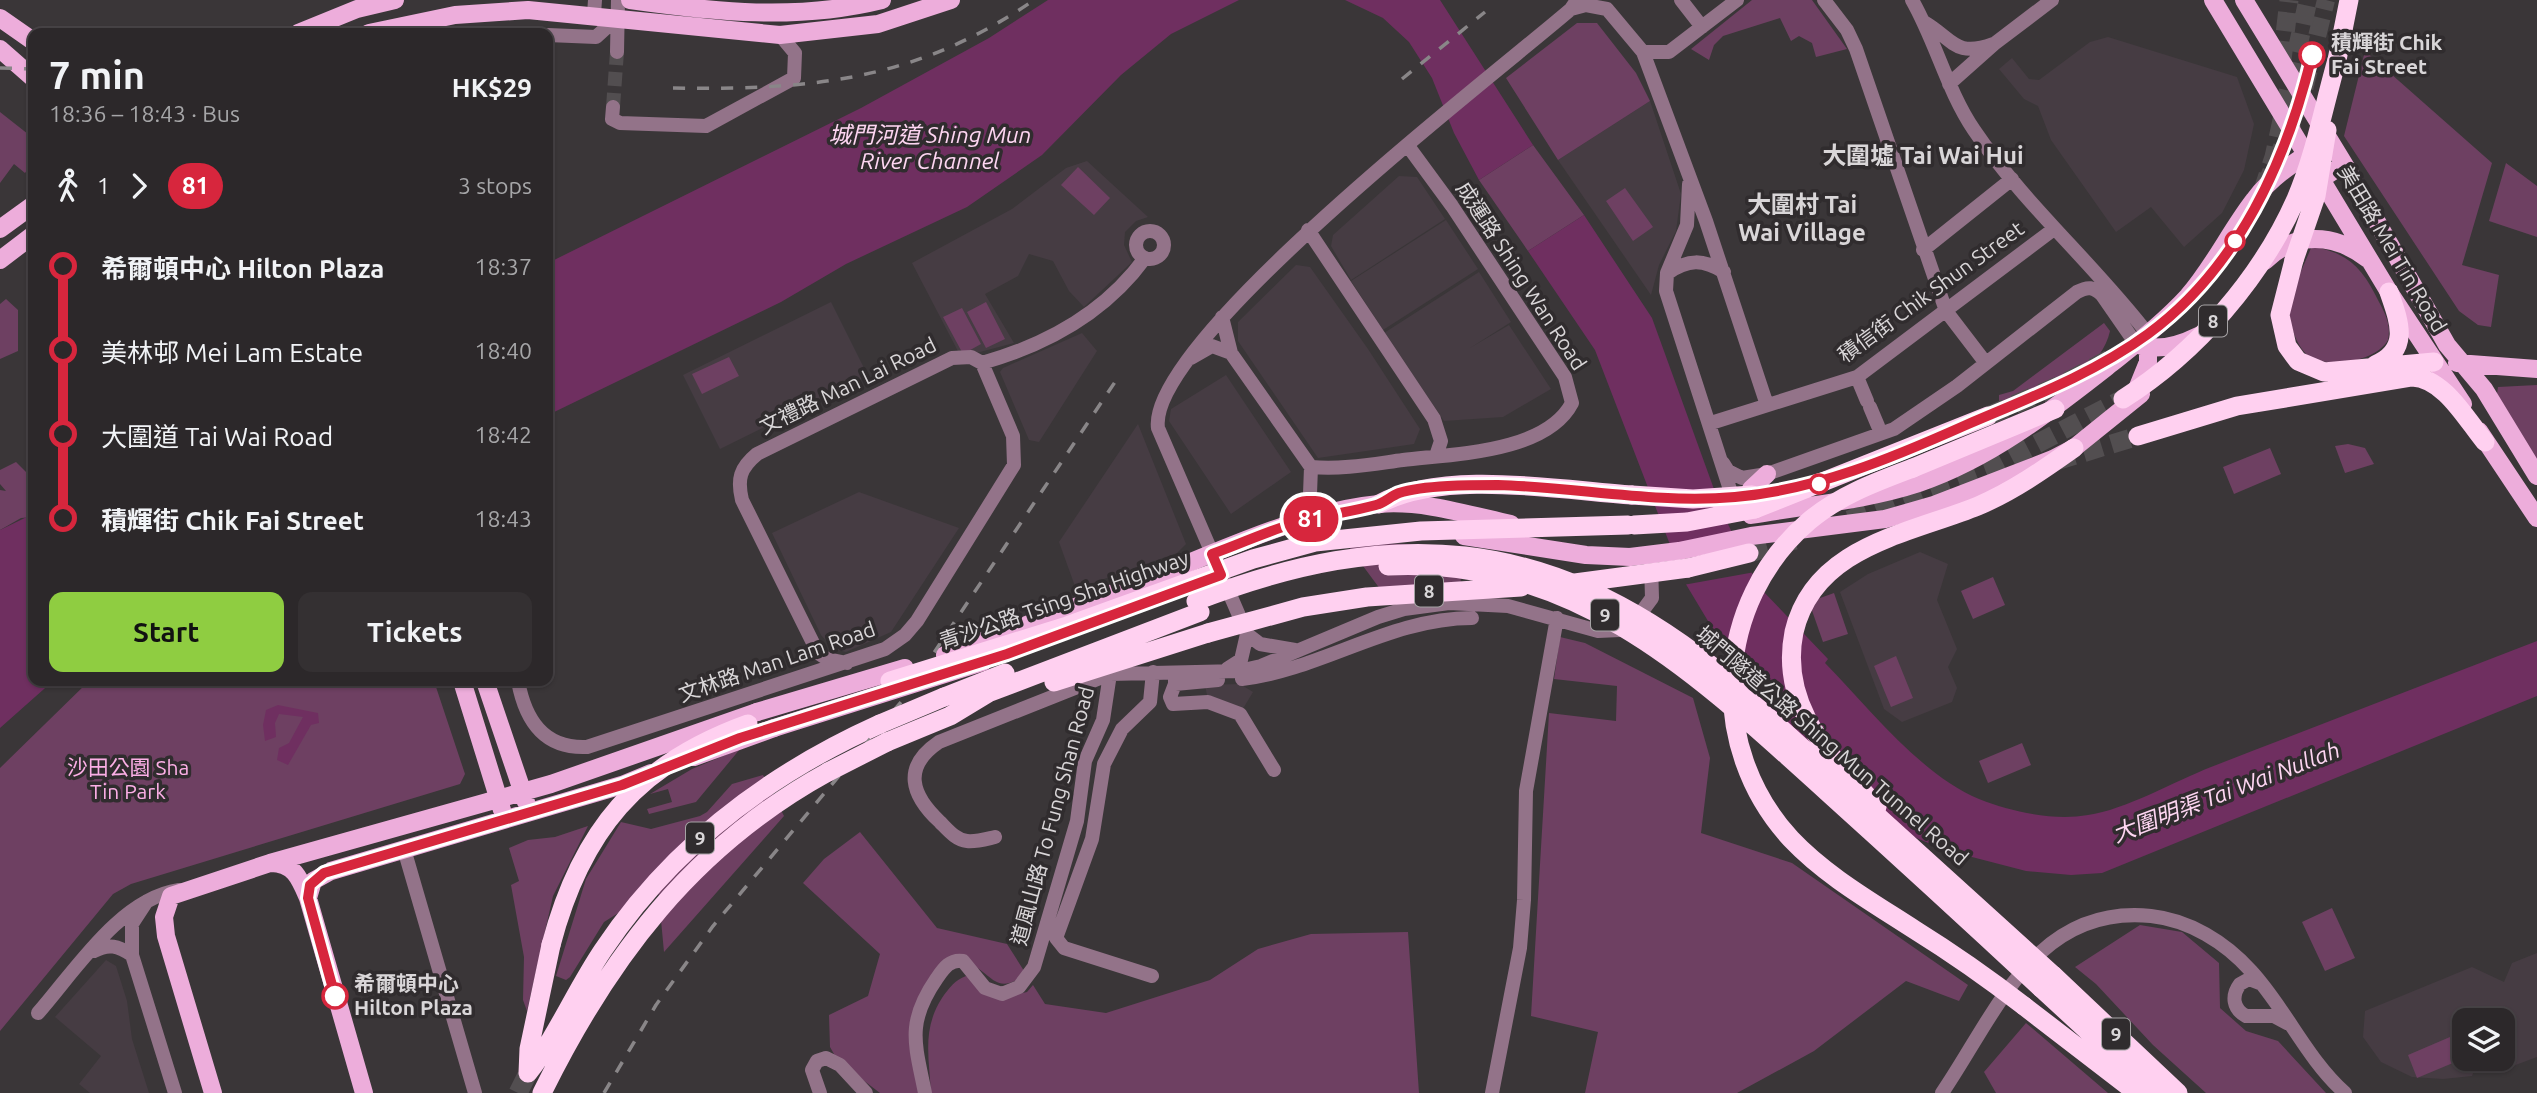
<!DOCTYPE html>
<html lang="en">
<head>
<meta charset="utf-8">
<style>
	body { margin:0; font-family:Ubuntu,"Noto Sans TC",sans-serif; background:#343032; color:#f1f3f6; height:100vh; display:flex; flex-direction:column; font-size:26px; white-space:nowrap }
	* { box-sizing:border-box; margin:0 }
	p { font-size:23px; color:#a6a6a8 }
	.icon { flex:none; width:38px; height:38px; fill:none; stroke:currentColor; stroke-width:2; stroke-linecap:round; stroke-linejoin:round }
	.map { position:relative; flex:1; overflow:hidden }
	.sheet { position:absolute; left:28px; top:28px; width:525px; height:658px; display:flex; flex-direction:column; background:#2c282a; border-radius:14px; box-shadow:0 2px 5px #0004,0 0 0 2px #484447 }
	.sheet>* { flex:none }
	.badge { padding:0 14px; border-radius:23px; font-size:24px; line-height:46px }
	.buttons { position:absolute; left:2452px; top:1008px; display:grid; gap:14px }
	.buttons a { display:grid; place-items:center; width:63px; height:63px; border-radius:14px; background:#2c282a; box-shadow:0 2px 5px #0004,0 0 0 2px #484447; font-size:35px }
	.map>.badge { position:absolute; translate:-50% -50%; box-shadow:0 0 0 4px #fff }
	.legs { display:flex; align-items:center; gap:10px; height:77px; padding:0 21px; font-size:23px }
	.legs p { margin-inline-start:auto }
	.summary { display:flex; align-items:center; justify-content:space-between; height:119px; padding:0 21px }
	h1 { font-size:38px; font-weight:700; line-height:52px }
	.cta { display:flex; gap:14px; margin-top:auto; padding:14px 21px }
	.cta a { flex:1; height:80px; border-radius:14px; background:#8fcd41; color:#111; font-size:28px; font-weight:700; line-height:80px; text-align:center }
	.cta a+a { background:#343032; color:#f1f3f6 }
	ul { padding:0 21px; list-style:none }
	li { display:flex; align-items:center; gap:24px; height:84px; font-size:26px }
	li i { display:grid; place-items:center; width:10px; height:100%; margin:0 9px; background:currentColor }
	li i::after { content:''; width:18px; height:18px; margin:-9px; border:5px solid; border-radius:50%; background:#2c282a }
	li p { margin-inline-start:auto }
	li:first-child i { background:linear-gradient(#0000 50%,currentColor 0) }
	li:last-child i { background:linear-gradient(currentColor 50%,#0000 0) }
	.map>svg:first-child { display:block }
</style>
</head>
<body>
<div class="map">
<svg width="2537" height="1093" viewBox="0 0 2537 1093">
	<rect width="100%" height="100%" fill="#3a3638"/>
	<path fill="#463c43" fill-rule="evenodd" d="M 2108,37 L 2237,77 L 2254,124 L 2244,170 L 2222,213 L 2184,247 L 2151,207 L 2116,232 L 2051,140 L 2038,106 L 2024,99 L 1999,69 L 2012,58 L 2029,79 L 2039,80 L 2090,42 Z
		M 1650,101 L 1681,194 L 1676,231 L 1659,265 L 1651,295 L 1558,160 Z
		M 1087,161 L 1148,217 L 1136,221 L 1125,232 L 1124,245 L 1132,262 L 1084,307 L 1069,291 L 1053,261 L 1029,254 L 1018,276 L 985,294 L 1014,343 L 961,357 L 912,263 L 1012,209 L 1066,168 Z
		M 1399,176 L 1417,177 L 1445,219 L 1351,280 L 1331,246 L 1333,235 Z
		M 1446,220 L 1478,269 L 1383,330 L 1351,281 Z
		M 1296,265 L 1310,267 L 1368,349 L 1420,429 L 1414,444 L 1318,458 L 1238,341 L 1238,322 Z
		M 1479,272 L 1511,322 L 1470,348 L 1509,325 L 1551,389 L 1503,417 L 1444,421 L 1384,333 Z
		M 831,302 L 868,376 L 720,449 L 683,375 Z
		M 1082,333 L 1097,351 L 1039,442 L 1029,440 L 1000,372 L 1003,368 Z
		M 1226,375 L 1291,472 L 1231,514 L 1169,421 L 1171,409 Z
		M 1138,424 L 1186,544 L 1177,553 L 1076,589 L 1059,542 Z
		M 859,492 L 959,528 L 891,632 L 846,652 L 833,649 L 821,635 L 772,533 Z
		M 1920,552 L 1948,564 L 1937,600 L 1957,649 L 1948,667 L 1957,688 L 1952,702 L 1902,722 L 1884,709 L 1840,592 L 1868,574 Z
		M 1240,684 L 1253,692 L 1241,712 L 1208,700 L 1205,685 Z
		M 2537,953 L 2537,1057 L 2505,1069 L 2478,1060 L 2472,1076 L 2443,1079 L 2412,1077 L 2381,1062 L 2363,1037 L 2365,1011 L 2472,967 L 2504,982 L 2512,963 ZM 2464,1020 L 2502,1020 L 2502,1059 L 2464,1059 Z
		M 106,960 L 116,966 L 127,1001 L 132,1039 L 149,1093 L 90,1093 L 79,1084 L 101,1056 L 55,1017 Z"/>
	<path fill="#6e4062" d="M 1752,0 L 1812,0 L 1847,49 L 1816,57 L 1812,43 L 1799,36 L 1791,41 L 1780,18 L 1723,36 L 1714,45 L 1709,60 L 1691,49 Z
		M 1577,23 L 1597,23 L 1636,73 L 1650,101 L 1558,160 L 1506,78 Z
		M 2365,51 L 2492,163 L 2462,265 L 2499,275 L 2491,327 L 2478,325 L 2459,311 L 2344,136 Z
		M 0,112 L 33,138 L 33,162 L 25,173 L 14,164 L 0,183 Z
		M 1533,145 L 1584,215 L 1528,251 L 1479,180 Z
		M 2506,163 L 2537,186 L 2537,237 L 2489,221 Z
		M 1078,167 L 1110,198 L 1094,215 L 1061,185 Z
		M 1625,188 L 1653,227 L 1633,241 L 1606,201 Z
		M 2314,247 C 2350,253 2364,271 2379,302 C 2386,315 2391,325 2388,340 C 2376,361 2333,368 2312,358 C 2300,353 2290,328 2290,316 C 2289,293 2303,268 2311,248 Z
		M 6,299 L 18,310 L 18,351 L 0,359 L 0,304 Z
		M 986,302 L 1005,339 L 986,348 L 967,312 Z
		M 962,308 L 981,344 L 963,354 L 943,317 Z
		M 2104,323 L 2110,331 C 2101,373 2047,396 2011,413 L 1999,408 L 1999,395 L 2013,391 Z
		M 729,357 L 739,376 L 702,394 L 692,374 Z
		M 2537,385 L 2537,461 L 2497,394 L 2498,387 Z
		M 2348,444 L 2365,448 L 2374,464 L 2345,473 L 2335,446 Z
		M 2270,448 L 2281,474 L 2234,494 L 2223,467 Z
		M 16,462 L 33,479 L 33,517 L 21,518 L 0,530 L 0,490 L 6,491 L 0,484 L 0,470 Z
		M 1379,543 L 1459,546 L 1461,587 L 1383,593 L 1349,547 Z
		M 1993,577 L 2005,605 L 1973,619 L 1961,591 Z
		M 1834,593 L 1848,634 L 1823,642 L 1809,602 Z
		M 1560,637 L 1585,643 L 1693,698 L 1710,758 L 1701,833 L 1792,863 L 1968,985 L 1959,1001 L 1906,981 L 1814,1051 L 1737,1093 L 1585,1093 L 1598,1032 L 1531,1016 L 1549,713 L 1616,721 L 1617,686 L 1554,679 Z
		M 1896,656 L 1913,698 L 1891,707 L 1874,666 Z
		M 89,681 L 434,681 L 465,774 L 460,784 L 131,884 L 113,894 L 0,1031 L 0,768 Z
		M 2022,743 L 2031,765 L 1988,783 L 1979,761 Z
		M 740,749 L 696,802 L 649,814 L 647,809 L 672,802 L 668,789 L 650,794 L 692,769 Z
		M 763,775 L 784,816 L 664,952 L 658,888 L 604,922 L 570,977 L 566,980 L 556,976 L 586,879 L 621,822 L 651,829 L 700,816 L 707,812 L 732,784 Z
		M 588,826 L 553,896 L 527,1011 L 523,1000 L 524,957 L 511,885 L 519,881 L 509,848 L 528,840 L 555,837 Z
		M 860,832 L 937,928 L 1007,944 L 1026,974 C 994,997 994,973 966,962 L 953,967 L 919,1010 L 918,1093 L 880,1093 L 838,1061 L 830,1047 L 829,1015 L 868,996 L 880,954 L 803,883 L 824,859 Z
		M 2332,908 L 2355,958 L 2325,971 L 2302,922 Z
		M 2140,925 L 2182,932 L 2219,963 L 2220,1008 L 2246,1031 L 2278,1041 L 2326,1093 L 2206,1093 L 2153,1045 L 2096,984 L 2075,967 Z
		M 1408,932 L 1419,1093 L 931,1093 C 929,1057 922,1029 942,998 C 949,988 955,980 966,976 L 1000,998 L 1027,992 L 1033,985 L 1045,1004 L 1106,1013 L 1210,980 L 1258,949 L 1311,934 Z
		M 2026,1023 L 2108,1093 L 1996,1093 L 1984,1072 Z
		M 2450,1037 L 2460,1060 L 2417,1078 L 2408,1055 Z"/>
	<path fill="#6f2f60" d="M 1048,0 L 1239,0 L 1171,34 L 1121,75 L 1042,155 L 967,207 L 846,264 L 781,302 L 548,415 L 548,263 L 861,108 L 989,38 Z
		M 1345,0 L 1440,0 L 1533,145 L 1479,180 L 1454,133 L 1432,78 L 1409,42 L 1383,18 Z
		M 1584,215 L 1652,318 L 1723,514 L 1754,577 L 1761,589 L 1828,659 L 1825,663 C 1869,708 1921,775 1979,799 C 2012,812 2054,821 2088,815 C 2125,810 2175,781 2211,767 C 2320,725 2428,683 2537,641 L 2537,696 L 2102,873 L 2071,875 L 2026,871 L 1945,850 L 1895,829 L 1758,697 L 1741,676 L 1684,581 L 1595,350 L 1528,251 Z
		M 33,514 L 33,681 L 53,681 L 0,728 L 0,530 Z
		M 278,705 L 318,713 L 319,723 L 311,725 L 288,765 L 277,760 L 279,748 L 289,743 L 303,717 L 279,714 L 275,723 L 276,737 L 265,741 L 263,725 L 266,710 Z"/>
	<path fill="#3a3638" d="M 1671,557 L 1749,557 L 1755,572 L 1683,585 Z"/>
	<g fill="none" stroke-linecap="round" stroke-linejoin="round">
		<path stroke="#524e50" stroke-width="14" stroke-dasharray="14 7" stroke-linecap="butt" d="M 613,107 L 617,52"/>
		<path stroke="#524e50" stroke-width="18" stroke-dasharray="18 9" stroke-linecap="butt" d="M 2264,188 L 2300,106 L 2326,0"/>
		<path stroke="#524e50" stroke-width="19" stroke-dasharray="19 10" stroke-linecap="butt" d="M 2282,60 L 2289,0
			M 2262,193 L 2274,157 L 2308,0
			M 1988,416 L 2065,383 L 2109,359
			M 2056,461 L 2138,436
			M 1849,520 L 1996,465 L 2123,399
			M 1749,553 L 1795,540
			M 518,1093 L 528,1073"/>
		<path stroke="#937389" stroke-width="14" d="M 1681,0 L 1702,27
			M 1824,0 L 1847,30 L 1856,49 L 1946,311 L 1985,362
			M 1912,0 C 1936,42 1947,90 1974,130 C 2024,204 2093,263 2147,333
			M 1571,9 L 1586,5 L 1607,9 L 1643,52 L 1706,221 L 1767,405
			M 594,14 L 595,0
			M 1924,22 C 1953,39 1955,58 1993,44
			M 548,35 L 596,37 L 618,17
			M 617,52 L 618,0
			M 1643,52 L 1669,52 L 1737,0
			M 1949,84 L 1994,44 L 2052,0
			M 613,107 L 612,119 L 620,123 L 706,126 L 794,78 L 795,53 L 780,35
			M 1689,184 L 1687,225 L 1667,273 L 1666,291 L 1735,505
			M 1308,230 L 1434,419 L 1441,441 L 1436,456
			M1136 245a14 14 0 1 1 28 0a14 14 0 1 1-28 0Z
			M 1923,250 L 2012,179
			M 1668,273 C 1688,259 1703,259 1724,272
			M 1222,317 L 1231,353 L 1311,467 C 1341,470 1373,464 1403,460 C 1452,454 1546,453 1572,403 L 1565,377 L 1452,206 L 1408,146
			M 1191,358 L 1212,346 L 1231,353
			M 1857,377 L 1867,401
			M 1870,407 L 1878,426
			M 1711,423 L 1857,377 L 2054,229
			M 1723,463 L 1728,471 L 1742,478 L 1767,474 L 1894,429 L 1957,386 L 2077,292 C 2088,286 2094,287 2102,295 L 2136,344
			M 1298,522 L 1310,494 L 1311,467
			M 1295,650 L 1260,644 L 1247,634 L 1158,428 C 1146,342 1497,73 1571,9 L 1577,0
			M 847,663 L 827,659 L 818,653 L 742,500 C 737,479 740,468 757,454 L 952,358 L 971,357 L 982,363 C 1046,345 1105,313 1145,258
			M 1227,669 L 1241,660 L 1247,634
			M 1175,673 L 1175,684 L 1218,680
			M 1242,679 C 1321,670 1390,618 1472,618
			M 518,681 C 525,719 543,749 587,747 L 885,649 L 905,635 L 917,621 L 1014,465 L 1013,436 L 982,363
			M 1175,684 L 1170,697 L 1173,704 L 1208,702 L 1240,714 L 1274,770
			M 995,837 C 986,839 976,842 967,841 C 956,840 948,830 940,822 C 911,795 902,767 939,742 L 1110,674 L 1239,671 L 1261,666 L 1378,617 L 1404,609 L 1449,603 L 1508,606 L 1598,631 L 1620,630 L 1632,625 L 1652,598 L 1651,563
			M 404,849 L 475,1093
			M 147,901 L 132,924 L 132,955 L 175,1093
			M 94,951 C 109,943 118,946 132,955
			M 1152,976 L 1064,948 L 1056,938 L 1092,839 L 1104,764 L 1122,729 L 1150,702 L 1153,672
			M 2262,984 L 2249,979 L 2240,984 C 2231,996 2233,1009 2246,1016 L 2274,1016 L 2287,1023
			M 38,1013 C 75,971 120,899 179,890
			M 820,1093 L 812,1070 L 817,1061 L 826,1058 L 840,1065 L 866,1093
			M 925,1093 C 915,1043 906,1023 937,978 C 944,968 950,959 963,961 L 985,988 L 1002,994 L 1019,987 L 1034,967 L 1077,821 L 1085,761 L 1103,720 L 1110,674
			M 1492,1093 L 1520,948 L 1524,900 L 1526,791 L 1557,618
			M 1942,1093 C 1996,1014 2035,904 2151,916 C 2189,920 2225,942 2251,971 C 2286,1009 2306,1058 2345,1093"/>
		<path stroke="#edaddb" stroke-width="18" d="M 630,0 C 715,12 797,21 882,0
			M 2213,0 L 2389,292 L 2463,404
			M 2244,0 L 2344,164 L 2447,345 L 2484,389 L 2537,476
			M 0,18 L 33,41
			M 298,33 L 357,9 L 395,0
			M 369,33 L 455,15 L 528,10 L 780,35 L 878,24 L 951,0
			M 0,49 L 33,78
			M 2312,185 L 2344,164
			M 0,229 L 33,205
			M 0,260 L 33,235
			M 2265,261 C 2295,231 2334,233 2368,259
			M 2136,344 C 2157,352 2178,346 2198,336
			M 2457,363 L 2537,369
			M 2135,394 L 2148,362 L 2148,340
			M 2479,431 L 2537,518
			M 1749,505 L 1751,489 L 1767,474
			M 1751,515 C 1807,505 1864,501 1919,483 C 1992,458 2052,410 2112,363 C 2138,342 2165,321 2188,296 C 2214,266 2230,231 2254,200 C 2271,177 2296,161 2320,146
			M 1464,536 L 1586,555 L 1630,557 L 1679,551 L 1751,536 L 1885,519 L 1934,505 L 2053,459 L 2074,448 L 2141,394
			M 1135,585 C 1209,556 1300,511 1379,504 C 1422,500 1470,515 1511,524
			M 462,681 L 502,810
			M 485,681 L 526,802
			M 694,757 L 774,728
			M 271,863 C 294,863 300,879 308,898
			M 213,1093 L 166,936 L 164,917 L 171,896 L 270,863 L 551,784 L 757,712
			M 364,1093 L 308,898 L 313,881 L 331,871 L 622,785 L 651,773"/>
		<path stroke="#ffd0f0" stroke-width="19" d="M 2337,60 L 2349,0
			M 2294,260 L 2280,315 L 2287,346 L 2298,361 L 2324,372 L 2434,362
			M 2375,365 C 2411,350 2399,321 2389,292
			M 2138,436 L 2237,406 L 2412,377 C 2444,378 2466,419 2485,442
			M 1913,468 L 2055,409
			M 1379,504 C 1444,469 1559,490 1632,495
			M 1755,509 L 1988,416
			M 1688,568 L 1749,553
			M 1054,682 L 1208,633
			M 944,697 L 1005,673
			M 887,742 L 950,716 L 988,693 L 1200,612
			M 1877,807 C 1853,779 1824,752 1807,719 C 1793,692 1788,662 1794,632 C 1814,546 1909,534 1978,506 C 2013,491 2043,470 2074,448
			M 2053,975 L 2178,1093
			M 2041,988 L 2155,1093
			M 2024,1006 L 2137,1093
			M 528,1073 C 557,1036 576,990 603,950 C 671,848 769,774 880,724
			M 528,1073 L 529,1049 L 551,945
			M 542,1093 C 609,957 693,846 828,772"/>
		<path stroke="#898688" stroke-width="3.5" stroke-dasharray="12 12" stroke-linecap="butt" d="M 0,68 L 33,69
			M 1402,79 L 1485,12
			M 673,88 C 812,90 916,81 1034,0
			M 604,1093 L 656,1005 L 713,926 L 901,702 L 1119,376"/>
		<path stroke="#edaddb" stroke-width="18" d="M 945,655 L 1135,585
			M 757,712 L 905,668
			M 774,728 L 983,662"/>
		<path stroke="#ffd0f0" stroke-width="19" d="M 2294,260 L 2316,196 L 2327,130
			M 2123,399 C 2197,352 2261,278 2296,199 C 2315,155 2324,105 2337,60
			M 1913,468 C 1876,482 1840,495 1809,521 C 1714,602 1706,747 1791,839 C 1826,876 1872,902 1915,930 C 1952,953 1989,979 2024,1006
			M 1632,495 L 1693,499 L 1752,495
			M 1634,525 L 1687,522 L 1755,509
			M 1388,566 C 1576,557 1696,673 1826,791 C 1898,856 1970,922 2041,988
			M 1575,583 L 1688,568
			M 1196,601 C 1392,525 1545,535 1713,667 L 2053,975
			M 1208,633 L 1303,607 L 1367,597 L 1521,587
			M 890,681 L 1067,626 L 1253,559 L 1315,542 L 1421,531 L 1628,525
			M 880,724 L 944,697
			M 828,772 L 887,742
			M 551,945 C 581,831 637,764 748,724"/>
	</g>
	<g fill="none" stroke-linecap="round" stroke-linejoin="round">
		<g stroke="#fff" stroke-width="16">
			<path id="line-1" d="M 335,996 L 308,898 L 310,885 L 324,873 L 622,785 L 740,738 L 1007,654 L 1221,575 L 1212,554 C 1241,544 1269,530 1299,522 C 1324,515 1351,512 1376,505 C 1384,503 1391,496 1399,493 C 1424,485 1471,485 1498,485 C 1577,487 1656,504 1735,497 C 1816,490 1892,458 1966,425 C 2029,398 2093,374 2148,334 C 2238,268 2287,160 2312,55"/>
		</g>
		<use href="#line-1" stroke="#d7263d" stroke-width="10"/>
	</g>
	<g fill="#fff" stroke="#d7263d" stroke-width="3.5">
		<circle cx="2312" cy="55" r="12"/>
		<circle cx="2235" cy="241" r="9"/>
		<circle cx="1819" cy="484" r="9"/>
		<circle cx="335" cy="996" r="12"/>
	</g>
	<g text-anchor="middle" stroke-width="7" stroke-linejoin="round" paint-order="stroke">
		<g fill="#302c2e" stroke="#a6a3a5" stroke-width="2">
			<rect x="2199" y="305.5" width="28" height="31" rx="5"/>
			<rect x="1415" y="575.5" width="28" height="31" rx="5"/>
			<rect x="1591" y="599.5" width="28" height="31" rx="5"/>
			<rect x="686" y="822.5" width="28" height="31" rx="5"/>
			<rect x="2102" y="1018.5" width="28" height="31" rx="5"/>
		</g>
		<g font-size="19" font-weight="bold" fill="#d9d6d8">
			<text x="2213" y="328">8</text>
			<text x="1429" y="598">8</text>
			<text x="1605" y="622">9</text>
			<text x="700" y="845">9</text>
			<text x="2116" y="1041">9</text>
		</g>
		<g font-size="21" font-weight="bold" fill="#d9d6d8" stroke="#302c2e" text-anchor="start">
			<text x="2331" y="50">積輝街 Chik<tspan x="2331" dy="24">Fai Street</tspan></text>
			<text x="354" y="991">希爾頓中心<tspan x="354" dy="24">Hilton Plaza</tspan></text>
		</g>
		<g font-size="21" fill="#d9d6d8" stroke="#302c2e">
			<text transform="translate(2392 249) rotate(59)" y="7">美田路 Mei Tin Road</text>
			<text transform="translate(1521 276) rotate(57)" y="7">成運路 Shing Wan Road</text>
			<text transform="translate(1931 292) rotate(-36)" y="7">積信街 Chik Shun Street</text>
			<text transform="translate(848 386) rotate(-26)" y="7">文禮路 Man Lai Road</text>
			<text transform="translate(1064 600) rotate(-19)" y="7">青沙公路 Tsing Sha Highway</text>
			<text transform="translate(777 662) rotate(-19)" y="7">文林路 Man Lam Road</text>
			<text transform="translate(1832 746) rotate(41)" y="7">城門隧道公路 Shing Mun Tunnel Road</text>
			<text transform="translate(1053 816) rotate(-75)" y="7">道風山路 To Fung Shan Road</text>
		</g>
		<g font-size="21" fill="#fcafe6" stroke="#302c2e">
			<text x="128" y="775">沙田公園 Sha<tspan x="128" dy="24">Tin Park</tspan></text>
		</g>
		<g font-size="23" font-style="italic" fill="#fed6f2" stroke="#302c2e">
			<text x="930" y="143">城門河道 Shing Mun<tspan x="930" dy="26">River Channel</tspan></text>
			<text transform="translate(2226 792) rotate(-21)" y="8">大圍明渠 Tai Wai Nullah</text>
		</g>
		<g font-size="24" font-weight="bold" fill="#d9d6d8" stroke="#302c2e">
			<text x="1923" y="164">大圍墟 Tai Wai Hui</text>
			<text x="1802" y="213">大圍村 Tai<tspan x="1802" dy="28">Wai Village</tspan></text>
		</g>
	</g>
</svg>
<div class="buttons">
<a><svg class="icon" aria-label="layers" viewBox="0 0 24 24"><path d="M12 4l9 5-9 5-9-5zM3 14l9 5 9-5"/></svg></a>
</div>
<b class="badge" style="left:1311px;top:519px;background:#d7263d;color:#fff">81</b>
<section class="sheet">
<div class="summary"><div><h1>7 min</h1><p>18:36 – 18:43 · Bus</p></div><b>HK$29</b></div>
<div class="legs"><svg class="icon" aria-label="walk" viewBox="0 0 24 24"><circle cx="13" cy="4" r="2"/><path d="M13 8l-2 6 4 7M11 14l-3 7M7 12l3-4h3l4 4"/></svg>1<svg class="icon" aria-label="forward" viewBox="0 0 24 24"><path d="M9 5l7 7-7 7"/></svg><b class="badge" style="background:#d7263d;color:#fff">81</b><p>3 stops</p></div>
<ul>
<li><i style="color:#d7263d"></i><b>希爾頓中心 Hilton Plaza</b><p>18:37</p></li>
<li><i style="color:#d7263d"></i><span>美林邨 Mei Lam Estate</span><p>18:40</p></li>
<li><i style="color:#d7263d"></i><span>大圍道 Tai Wai Road</span><p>18:42</p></li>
<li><i style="color:#d7263d"></i><b>積輝街 Chik Fai Street</b><p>18:43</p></li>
</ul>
<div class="cta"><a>Start</a><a>Tickets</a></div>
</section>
</div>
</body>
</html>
